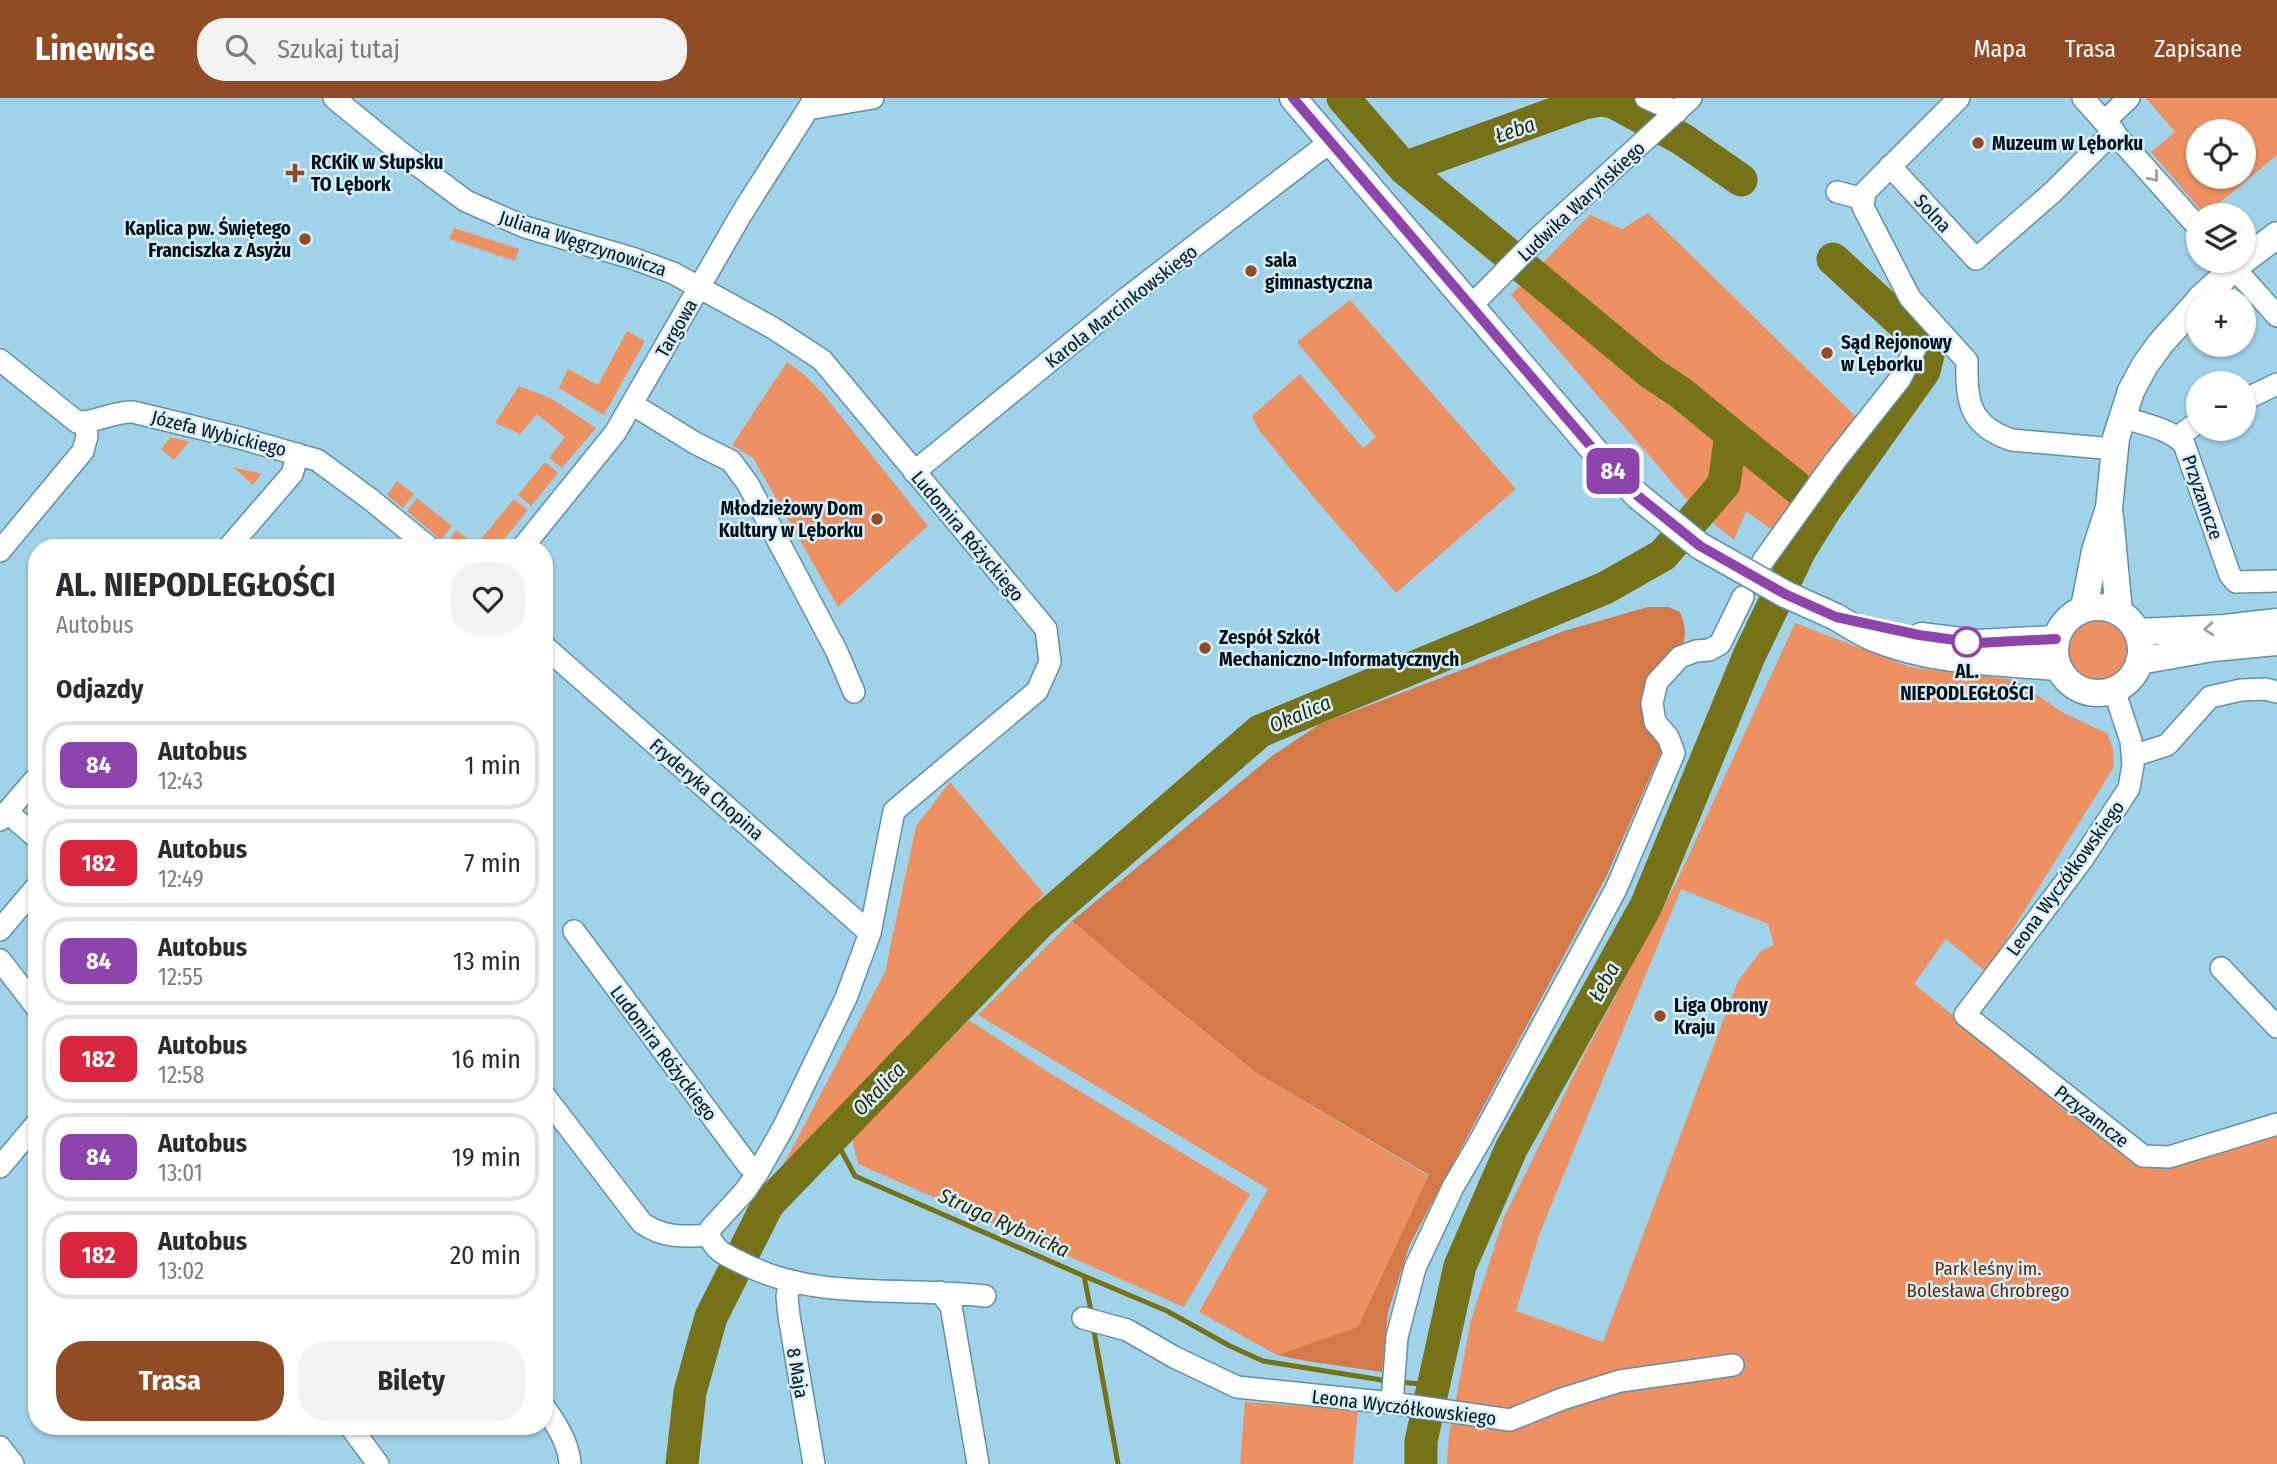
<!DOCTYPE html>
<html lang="pl">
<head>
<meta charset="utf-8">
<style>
	body { margin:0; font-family:"Fira Sans Condensed",sans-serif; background:#f2f2f3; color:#2b2b33; height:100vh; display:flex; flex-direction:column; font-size:26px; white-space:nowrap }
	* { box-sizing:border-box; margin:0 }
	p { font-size:23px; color:#7c7c81 }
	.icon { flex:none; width:38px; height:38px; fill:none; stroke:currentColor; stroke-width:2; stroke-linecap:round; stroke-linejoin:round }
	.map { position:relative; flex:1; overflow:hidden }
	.details { position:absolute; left:28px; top:441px; width:525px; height:896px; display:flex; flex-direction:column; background:#fff; border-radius:28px; box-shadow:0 2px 5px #0004 }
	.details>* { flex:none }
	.badge { padding:0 14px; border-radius:10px; font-size:24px; line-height:46px }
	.controls { position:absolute; left:2186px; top:21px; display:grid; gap:14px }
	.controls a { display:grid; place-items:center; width:70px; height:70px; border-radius:50%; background:#fff; box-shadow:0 2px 5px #0004; font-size:35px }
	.map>.badge { position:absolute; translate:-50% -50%; box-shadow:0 0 0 4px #fff }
	h2 { padding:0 28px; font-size:26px; line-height:63px }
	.round { display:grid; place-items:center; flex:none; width:74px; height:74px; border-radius:28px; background:#f2f2f3 }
	.headline { display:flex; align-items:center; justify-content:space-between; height:119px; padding:0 28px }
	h1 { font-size:33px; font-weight:700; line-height:52px }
	.button { display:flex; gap:14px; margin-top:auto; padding:14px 28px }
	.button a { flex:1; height:80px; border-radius:28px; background:#914b25; color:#fff; font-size:28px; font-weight:700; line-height:80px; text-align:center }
	.button a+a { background:#f2f2f3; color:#2b2b33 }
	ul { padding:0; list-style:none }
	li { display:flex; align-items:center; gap:21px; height:88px; margin:0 14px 10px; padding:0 14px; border:4px solid #e1e1e2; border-radius:28px }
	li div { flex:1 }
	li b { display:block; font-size:26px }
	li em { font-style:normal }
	li .badge { min-width:77px; font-weight:700; text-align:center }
	header { display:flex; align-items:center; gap:42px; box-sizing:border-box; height:98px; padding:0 35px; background:#914b25; color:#fff }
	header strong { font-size:33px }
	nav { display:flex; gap:38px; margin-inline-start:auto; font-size:24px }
	.search { width:490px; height:63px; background:#f2f2f3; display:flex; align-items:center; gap:18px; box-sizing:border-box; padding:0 24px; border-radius:28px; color:#7c7c81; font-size:26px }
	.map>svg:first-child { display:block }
</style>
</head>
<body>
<header>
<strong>Linewise</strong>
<div class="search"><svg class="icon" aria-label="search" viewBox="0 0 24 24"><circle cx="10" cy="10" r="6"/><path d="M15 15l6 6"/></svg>Szukaj tutaj</div>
<nav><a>Mapa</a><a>Trasa</a><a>Zapisane</a></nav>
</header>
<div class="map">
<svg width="2277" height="1366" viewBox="0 0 2277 1366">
	<rect width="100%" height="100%" fill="#a0d2e9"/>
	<path fill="#ee9162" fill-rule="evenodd" d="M 2146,0 L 2277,0 L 2277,57 L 2205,117 L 2151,54 L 2175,34 ZM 2198,33 L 2244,33 L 2244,79 L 2198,79 Z
		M 1648,115 L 1856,319 L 1772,432 L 1746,413 L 1734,442 L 1695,411 L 1511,197 L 1590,117 L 1622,131 Z
		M 454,130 L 519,151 L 515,163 L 449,141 Z
		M 1350,202 L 1516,391 L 1396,495 L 1311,396 L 1258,331 L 1252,318 L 1300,276 L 1363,350 L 1376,339 L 1297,244 Z
		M 627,233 L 645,243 L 604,317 L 559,290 L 568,271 L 598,287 Z
		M 787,264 L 806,278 L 824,297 L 928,428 L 838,509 L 753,360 L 732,347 Z
		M 519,288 L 552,301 L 596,330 L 562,370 L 549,360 L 565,339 L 537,316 L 520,336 L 495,325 Z
		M 171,339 L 189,344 L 174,362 L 161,351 Z
		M 545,364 L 558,375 L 531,408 L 518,397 Z
		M 233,369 L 262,376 L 253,387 Z
		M 397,383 L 414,396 L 403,410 L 387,397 Z
		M 417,400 L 452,428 L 441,442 L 407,413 Z
		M 514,401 L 528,412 L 497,450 L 451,450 L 446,446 L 456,432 L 476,447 Z
		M2067 553a30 30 0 1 1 60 0a30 30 0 1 1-60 0Z
		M 1795,525 L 1910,569 L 2015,582 L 2062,614 L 2108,636 L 2113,652 L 2114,669 L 1986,874 L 1946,841 L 1914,886 L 2144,1070 L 2277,1030 L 2277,1366 L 1447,1366 L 1449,1337 L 1471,1222 L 1504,1119 L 1583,959 L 1677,783 ZM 1681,791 L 1768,826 L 1774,847 L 1761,853 L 1738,883 L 1603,1244 L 1516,1213 L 1541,1132 Z
		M 950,684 L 1044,796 L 987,864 L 778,1083 L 778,1077 L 885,874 L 916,728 Z
		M 1072,823 L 1153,892 L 1258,976 L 1429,1078 L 1358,1230 L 1277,1257 L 1199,1214 L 1268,1091 L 978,917 Z
		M 969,922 L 1048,974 L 1250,1096 L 1184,1209 L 858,1066 L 852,1041 Z
		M 1245,1304 L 1358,1312 L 1353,1366 L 1240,1366 Z"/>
	<path fill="#d67948" d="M 1648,509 L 1668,509 L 1680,514 C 1694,549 1676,556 1653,578 L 1665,645 L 1606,779 L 1410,1146 L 1388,1214 L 1382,1274 L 1306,1263 L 1277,1257 L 1358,1229 L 1429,1077 L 1258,976 L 1153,892 L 1072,823 L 1272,658 L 1320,626 L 1564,533 Z"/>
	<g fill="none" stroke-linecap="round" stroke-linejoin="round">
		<path stroke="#767218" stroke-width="5" d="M 833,1037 L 855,1078 L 1084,1178 L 1092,1218
			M 1084,1178 L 1167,1213 L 1230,1248 L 1263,1263 L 1388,1283
			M 1093,1228 L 1118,1366
			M 1398,1284 L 1433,1287"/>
		<path stroke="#767218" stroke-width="33" d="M 1343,0 L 1404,70 L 1584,5 L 1600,2 L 1613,4 L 1682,41 L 1741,82
			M 1731,336 L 1825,412
			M 682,1366 L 690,1294 L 711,1219 L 768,1106 L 1039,825 L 1260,633 L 1605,490 L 1663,457 L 1724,386 L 1731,336 L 1681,295 L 1651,275 L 1404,70
			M 1421,1366 L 1421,1343 L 1460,1168 L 1511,1051 L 1646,808 L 1749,558 L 1800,452 L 1825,412 L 1924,273 L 1928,257 L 1923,244 L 1833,161"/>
		<g stroke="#6091a6" stroke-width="24">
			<path id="minor" d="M 334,0 L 400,54 L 466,103 L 525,129 L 632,160 L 673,175 L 773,230 L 822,262 L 1046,531 L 1050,564 L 1037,593 L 894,713 L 870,835 L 846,900 L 783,1030 L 758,1074 L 745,1093 L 711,1130 L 709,1137
				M 1646,0 L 1677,14
				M 1959,0 L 1865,94 L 1863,109 L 1910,200 L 1967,263 C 1966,303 1969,328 2012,342 L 2114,351
				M 2083,0 L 2198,129
				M 808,11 L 873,0
				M 2105,23 L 2129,0
				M 1890,68 L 1976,161 L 2053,94 L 2114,33
				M 1837,94 L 1864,101
				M 2228,163 L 2277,218
				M 1472,207 L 1538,140 L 1691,0
				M 0,262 L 77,324 C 97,325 113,313 133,314 L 240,340 L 317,362 L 370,401 L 430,450
				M 2244,302 L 2277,286
				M 632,306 L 695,345 L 731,363 L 748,386 L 837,554 L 854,594
				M 2122,319 C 2142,326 2169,330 2184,346 L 2230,477 L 2236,484 L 2277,483
				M 2178,339 L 2198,324
				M 914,374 L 1128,199 L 1330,44
				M 228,450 L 292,376 L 298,356
				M 522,450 L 615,335 L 742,115 L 815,0
				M 0,453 L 83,353 L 87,338 L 85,324
				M 1763,463 L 1835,363 L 1900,281 L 1915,251
				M 544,548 L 870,835
				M 2114,592 L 2131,643 L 2133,667 L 2129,690 L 2082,762 L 1965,917 L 2143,1058 L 2169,1059 L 2277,1026
				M 2133,658 L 2167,647 L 2210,599 L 2241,592 L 2265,591 L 2277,594
				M 7,714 L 37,740
				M 0,722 L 37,679
				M 0,832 L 37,788
				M 574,833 L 748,1067 L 758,1074
				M 0,862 L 37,910
				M 2221,870 L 2277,929
				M 544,997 L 642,1125 C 663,1140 684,1139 709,1137
				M 0,1069 L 37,1025
				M 709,1137 C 715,1153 725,1157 740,1164 C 815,1204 904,1188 985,1198
				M 790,1183 L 787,1198 L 789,1218 L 814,1366
				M 940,1194 L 951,1208 L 978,1366
				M 1083,1220 L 1127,1232 L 1174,1259 L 1237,1289 L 1392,1305 L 1510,1322 L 1562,1301 L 1620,1283 L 1733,1267
				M 1392,1305 L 1397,1239 L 1415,1170 L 1453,1089 L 1481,1041 L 1616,791 L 1674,655 L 1668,639 L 1655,624 L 1652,605 L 1657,584 L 1680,559 L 1696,553 L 1709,552 L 1720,546 L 1743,499
				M 544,1309 C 556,1325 569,1346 570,1366
				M 350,1328 L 378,1366
				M 0,1349 L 13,1366"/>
		</g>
		<g stroke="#6091a6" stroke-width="29">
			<path id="major" d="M 1293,0 L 1599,358 L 1638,398 L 1700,448
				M 2244,162 L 2277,137
				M 2200,201 L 2242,163
				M 2110,418 L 2119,514
				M2055 552a43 43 0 1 1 86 0a43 43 0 1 1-86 0Z
				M 2084,510 L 2095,453 L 2109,410 L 2116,340 L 2131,293 L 2145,267 L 2161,245 L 2198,204
				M 1836,519 C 1848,526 1861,535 1874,540 C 1932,564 1996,564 2058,569
				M 2137,534 L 2225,530 L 2277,524
				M 1921,538 L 1977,545 L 2056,541
				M 2139,563 L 2213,550 L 2277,544"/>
		</g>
		<use href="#minor" stroke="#fff" stroke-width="21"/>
		<use href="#major" stroke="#fff" stroke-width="26"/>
		<g stroke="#6091a6" stroke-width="29" stroke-linecap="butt">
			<path id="major-bridge" d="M 1700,448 L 1785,496 L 1836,519"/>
		</g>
		<use href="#major-bridge" stroke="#fff" stroke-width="26"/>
	</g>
	<defs><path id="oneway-chevron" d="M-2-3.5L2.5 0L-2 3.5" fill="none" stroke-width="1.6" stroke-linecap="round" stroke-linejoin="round" transform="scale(1.75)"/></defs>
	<g stroke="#999fa3">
		<use href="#oneway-chevron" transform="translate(2154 79) rotate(49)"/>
		<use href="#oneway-chevron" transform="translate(2209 531) rotate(176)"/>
	</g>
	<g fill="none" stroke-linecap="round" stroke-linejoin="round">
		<g stroke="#fff" stroke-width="16">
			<path id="line" d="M 1293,0 L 1599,358 L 1638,398 L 1700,448 L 1785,496 L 1836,519 L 1919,537 L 1977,545 L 2056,541"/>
		</g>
		<use href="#line" stroke="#8e44ad" stroke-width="10"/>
	</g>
	<g fill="#914b25" stroke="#d6effa" stroke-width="2.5">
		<circle cx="1978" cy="45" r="7"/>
		<path d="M291.5 64.5h7v7h7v7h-7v7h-7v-7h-7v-7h7z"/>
		<circle cx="305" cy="141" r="7"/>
		<circle cx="1251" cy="173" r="7"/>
		<circle cx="1827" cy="255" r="7"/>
		<circle cx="877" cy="421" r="7"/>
		<circle cx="1205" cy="550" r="7"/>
		<circle cx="1660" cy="918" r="7"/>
	</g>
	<circle fill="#fff" stroke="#8e44ad" stroke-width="3.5" cx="1967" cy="544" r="14"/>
	<g text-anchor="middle" stroke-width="5" stroke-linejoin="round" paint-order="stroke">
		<g font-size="19" font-weight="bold" fill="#001018" stroke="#d6effa" text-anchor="start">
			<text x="1992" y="52">Muzeum w Lęborku</text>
			<text x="311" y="71">RCKiK w Słupsku<tspan x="311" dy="22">TO Lębork</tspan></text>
			<text x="291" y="137" text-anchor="end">Kaplica pw. Świętego<tspan x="291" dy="22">Franciszka z Asyżu</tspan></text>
			<text x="1265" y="169">sala<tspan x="1265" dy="22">gimnastyczna</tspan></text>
			<text x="1841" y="251">Sąd Rejonowy<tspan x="1841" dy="22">w Lęborku</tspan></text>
			<text x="863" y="417" text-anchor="end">Młodzieżowy Dom<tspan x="863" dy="22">Kultury w Lęborku</tspan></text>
			<text x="1219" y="546">Zespół Szkół<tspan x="1219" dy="22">Mechaniczno-Informatycznych</tspan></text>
			<text x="1674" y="914">Liga Obrony<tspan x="1674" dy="22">Kraju</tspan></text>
		</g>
		<g font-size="19" fill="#001018" stroke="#d6effa">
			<text transform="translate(1581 103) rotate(-43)" y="7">Ludwika Waryńskiego</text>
			<text transform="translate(1933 115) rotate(47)" y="7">Solna</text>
			<text transform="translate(583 145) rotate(18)" y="7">Juliana Węgrzynowicza</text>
			<text transform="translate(1121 208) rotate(-38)" y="7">Karola Marcinkowskiego</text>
			<text transform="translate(676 230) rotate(-60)" y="7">Targowa</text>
			<text transform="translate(219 335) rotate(14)" y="7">Józefa Wybickiego</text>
			<text transform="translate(2203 399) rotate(71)" y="7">Przyzamcze</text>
			<text transform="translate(968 438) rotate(50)" y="7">Ludomira Różyckiego</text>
			<text transform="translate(707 691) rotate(41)" y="7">Fryderyka Chopina</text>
			<text transform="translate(2065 780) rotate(-54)" y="7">Leona Wyczółkowskiego</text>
			<text transform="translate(664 955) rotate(53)" y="7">Ludomira Różyckiego</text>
			<text transform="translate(2092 1018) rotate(38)" y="7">Przyzamcze</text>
			<text transform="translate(798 1275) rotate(80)" y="7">8 Maja</text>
			<text transform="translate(1404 1309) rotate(7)" y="7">Leona Wyczółkowskiego</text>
		</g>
		<g font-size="19" font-weight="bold" fill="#001018" stroke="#d6effa">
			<text x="1967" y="580">AL.<tspan x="1967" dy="22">NIEPODLEGŁOŚCI</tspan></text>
		</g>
		<g font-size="19" fill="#662a04" stroke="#d6effa">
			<text x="1988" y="1177">Park leśny im.<tspan x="1988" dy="22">Bolesława Chrobrego</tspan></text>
		</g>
		<g font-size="21" font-style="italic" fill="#302e00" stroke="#d6effa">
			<text transform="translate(1515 32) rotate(-19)" y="7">Łeba</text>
			<text transform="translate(1300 616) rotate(-23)" y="7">Okalica</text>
			<text transform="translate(1604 884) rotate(-61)" y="7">Łeba</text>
			<text transform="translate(879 991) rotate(-46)" y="7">Okalica</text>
			<text transform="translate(1004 1125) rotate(24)" y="7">Struga Rybnicka</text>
		</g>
	</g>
</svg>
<div class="controls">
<a><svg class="icon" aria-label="locate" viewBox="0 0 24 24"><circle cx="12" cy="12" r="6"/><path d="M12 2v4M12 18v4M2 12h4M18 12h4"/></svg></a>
<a><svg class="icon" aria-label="layers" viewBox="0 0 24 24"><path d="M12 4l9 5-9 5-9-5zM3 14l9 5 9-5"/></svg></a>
<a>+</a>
<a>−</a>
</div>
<b class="badge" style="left:1613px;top:373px;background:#8e44ad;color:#fff">84</b>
<section class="details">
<div class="headline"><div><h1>AL. NIEPODLEGŁOŚCI</h1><p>Autobus</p></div><a class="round"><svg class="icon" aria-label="heart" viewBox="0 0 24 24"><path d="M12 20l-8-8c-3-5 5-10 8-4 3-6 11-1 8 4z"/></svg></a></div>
<h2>Odjazdy</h2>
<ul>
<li><span class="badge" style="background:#8e44ad;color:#fff">84</span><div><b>Autobus</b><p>12:43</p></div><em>1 min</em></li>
<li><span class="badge" style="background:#d7263d;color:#fff">182</span><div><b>Autobus</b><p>12:49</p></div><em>7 min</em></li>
<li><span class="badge" style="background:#8e44ad;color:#fff">84</span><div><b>Autobus</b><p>12:55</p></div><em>13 min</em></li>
<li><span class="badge" style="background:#d7263d;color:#fff">182</span><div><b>Autobus</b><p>12:58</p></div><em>16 min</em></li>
<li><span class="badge" style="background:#8e44ad;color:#fff">84</span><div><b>Autobus</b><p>13:01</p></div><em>19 min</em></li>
<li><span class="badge" style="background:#d7263d;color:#fff">182</span><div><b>Autobus</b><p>13:02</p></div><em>20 min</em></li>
</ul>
<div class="button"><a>Trasa</a><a>Bilety</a></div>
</section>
</div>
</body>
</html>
